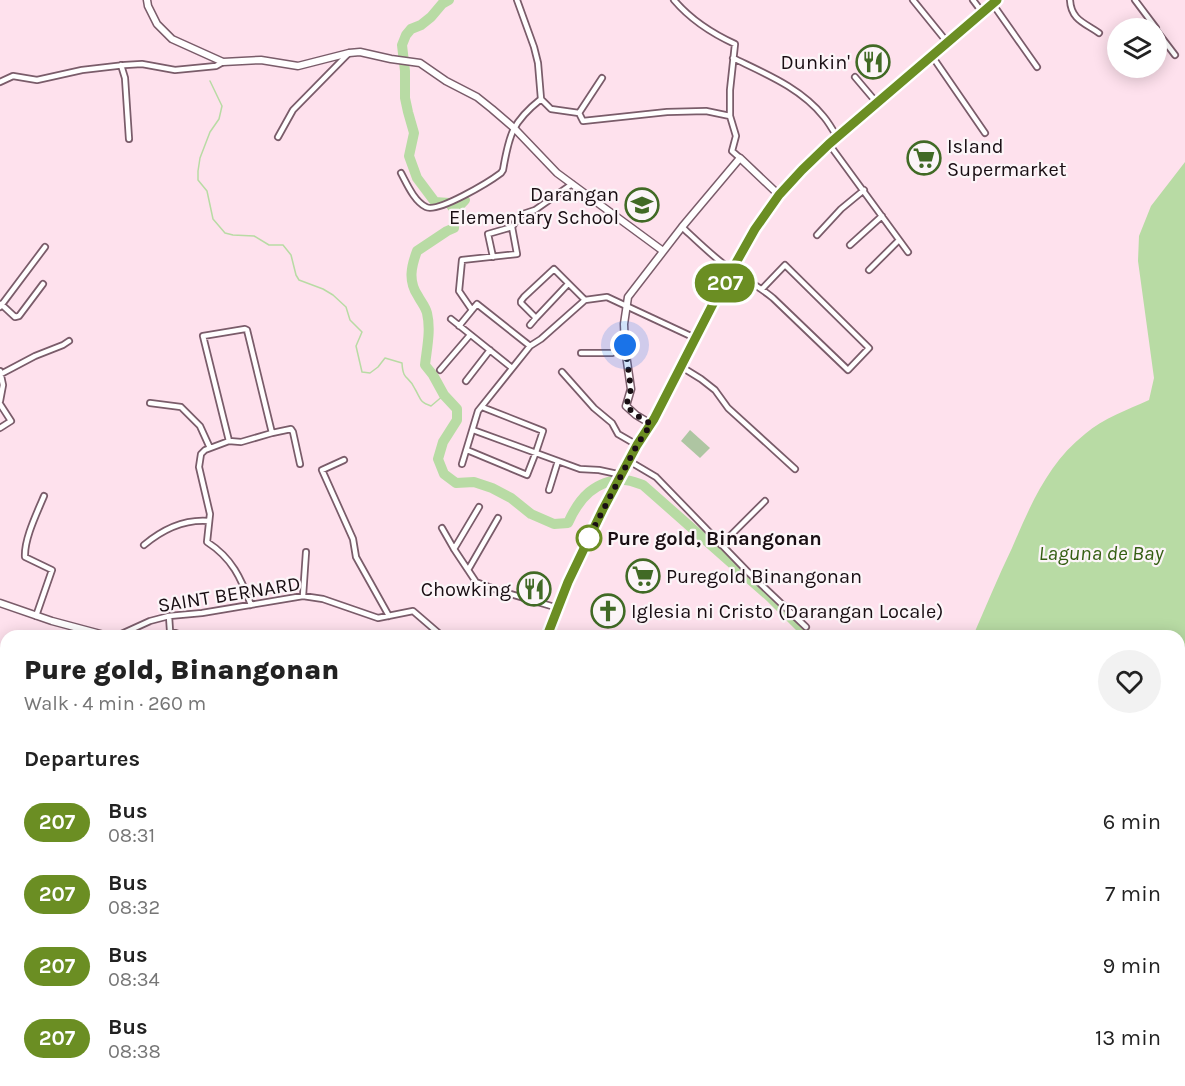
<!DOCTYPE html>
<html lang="en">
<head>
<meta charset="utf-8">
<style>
	body { margin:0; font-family:Karla,sans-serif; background:#f2f2f2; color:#222; height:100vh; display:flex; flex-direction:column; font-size:22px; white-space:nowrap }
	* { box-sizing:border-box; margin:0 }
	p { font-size:20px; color:#767676 }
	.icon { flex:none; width:33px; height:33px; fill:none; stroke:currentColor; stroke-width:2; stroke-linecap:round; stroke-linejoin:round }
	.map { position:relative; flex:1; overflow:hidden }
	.side { position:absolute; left:0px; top:630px; width:1185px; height:456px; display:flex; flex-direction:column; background:#fff; border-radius:18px 18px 0 0; box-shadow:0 3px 15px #0003 }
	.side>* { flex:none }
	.badge { padding:0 12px; border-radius:20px; font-size:21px; line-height:39px }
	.controls { position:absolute; left:1107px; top:18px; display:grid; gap:12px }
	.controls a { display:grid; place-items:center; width:60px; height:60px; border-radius:50%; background:#fff; box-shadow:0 3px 15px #0003; font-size:30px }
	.you { position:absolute; width:30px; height:30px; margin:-15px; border:4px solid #fff; border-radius:50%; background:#1a73e8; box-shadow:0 0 0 9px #1a73e833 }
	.map>.badge { position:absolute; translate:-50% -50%; box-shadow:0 0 0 3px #fff }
	h2 { padding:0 24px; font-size:22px; line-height:54px }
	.round { display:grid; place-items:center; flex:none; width:63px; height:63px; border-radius:32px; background:#f2f2f2 }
	.summary { display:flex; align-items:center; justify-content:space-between; height:102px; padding:0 24px }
	h1 { font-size:28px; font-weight:800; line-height:45px }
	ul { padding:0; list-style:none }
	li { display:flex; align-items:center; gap:18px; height:72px; padding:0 24px }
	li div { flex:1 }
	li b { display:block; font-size:22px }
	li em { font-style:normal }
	li .badge { min-width:66px; font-weight:700; text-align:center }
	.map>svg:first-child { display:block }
</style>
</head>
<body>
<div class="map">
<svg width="1185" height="1086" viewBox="0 0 1185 1086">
	<rect width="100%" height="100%" fill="#fee1ed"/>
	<path fill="#aec5a2" d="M 690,430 L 710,448 L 700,458 L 681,441 Z"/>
	<path fill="#b8dba4" d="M 1185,162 L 1185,1086 L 507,1086 L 503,1080 L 1179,1080 L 1179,636 L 973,636 C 986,606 998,577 1012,548 C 1030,506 1048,463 1085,434 C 1104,418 1127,410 1149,400 L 1154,378 L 1138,261 L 1139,236 L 1151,206 Z"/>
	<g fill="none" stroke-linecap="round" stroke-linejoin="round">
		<path stroke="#b8dba4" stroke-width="1.5" d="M 210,81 L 222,106 L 219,119 L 210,132 L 200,158 L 198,171 L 198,180 L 207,191 L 213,219 L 225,233 L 233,235 L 254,236 L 269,245 L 283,245 L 291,255 L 296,275 L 299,280 L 323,289 L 333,295 L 346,307 L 350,320 L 362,332 L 356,346 L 362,372 L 370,373 L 378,367 L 385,358 L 402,363 C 403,382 409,375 415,389 C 421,399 419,402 431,406 L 444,395"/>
		<path stroke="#b8dba4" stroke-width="10" d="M 449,0 L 442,4 L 431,17 L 421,25 L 411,29 L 406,35 L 402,45 L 405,71 L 405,98 L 408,112 L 414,133 L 409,156 L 417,178 L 435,202 L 449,203 L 453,208
			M 465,200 C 456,207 454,217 454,228 L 447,231 L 417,251 C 411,267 408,281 418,296 C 421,302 425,306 427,313 C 431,330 427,347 425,365 L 433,375 L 444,395 L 457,409 L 457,420 L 443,442 L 438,459 L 444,474 L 456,483 L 474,482 L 492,488 L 511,498 L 531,514 L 554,524 L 568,523 C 579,498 595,480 624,480 C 630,480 637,483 643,485 L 770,597 L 809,636"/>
		<g stroke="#7a5c6a" stroke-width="8">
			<path id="minor" d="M 517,0 L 534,47 L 538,63 L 541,99 L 551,109 L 579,113
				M 674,0 C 691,20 711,33 735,44 L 730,90 L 730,116 L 736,136 L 732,151 L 740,158
				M 913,0 L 947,42
				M 973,0 L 982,12
				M 1070,0 C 1071,20 1085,23 1099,33
				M 1135,0 L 1156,28
				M 992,3 L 1037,67
				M 1156,30 L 1175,55
				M 932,56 L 985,133
				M 733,58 C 766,74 801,88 824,117 C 829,123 833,130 837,137
				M 121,65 L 125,78 L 129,139
				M 855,77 L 877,103
				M 0,82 L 13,76 L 37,80 L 82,70 L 125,65 L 142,64 L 175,70 L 216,66 L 223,62
				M 579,113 L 583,121 L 667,112 L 706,111 L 730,116
				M 579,113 L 602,78
				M 278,137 L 293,110 L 349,53
				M 829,144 L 908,252
				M 401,173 C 407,184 414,201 426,207 C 438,213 489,182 501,173 L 503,170 C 509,135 512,122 541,99
				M 682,227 C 697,241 712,256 729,268 C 743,279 759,286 773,298 L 848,370 L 869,348 L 785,265 L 762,289
				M 817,235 L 841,209 L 864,190
				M 850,245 L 882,216
				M 493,257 L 488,234 L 512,227 L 520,215 L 535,210 L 572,184
				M 869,270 L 899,240
				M 568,284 L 536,318 L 521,303 L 521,301 L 524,297 L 554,269 L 585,300
				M 1,304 L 15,317 L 19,316 L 43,284
				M 0,307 L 45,247
				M 472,310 L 459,291 L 462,260 L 517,254 L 512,227
				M 451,319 L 512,368
				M 530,325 L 536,318
				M 459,326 L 477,304 L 530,346
				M 581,353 L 612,353 L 625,345
				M 680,366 L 701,379 L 715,390 L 728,408 L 795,469
				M 440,370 L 470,335
				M 0,371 L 3,385 L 0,401
				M 562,372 L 594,408 L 612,423 L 618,434 L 637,445
				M 1,374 L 35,356 L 63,345 L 69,341
				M 466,381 L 490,350
				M 150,403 L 181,407 L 200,426 L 210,448
				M 0,404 L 11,421 L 0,428
				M 473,430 L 580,469 L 599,470 L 622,475
				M 229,441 L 203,336 L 245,329 L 247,330 L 272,433
				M 467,450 L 527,475 L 536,452 L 543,431 L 482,407
				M 344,460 L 322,470 L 353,539 L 356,557 L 389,616
				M 629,461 L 656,477 L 748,572 L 806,627
				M 462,464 L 478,411 L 530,346 L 541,339 L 585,300 L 607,297 L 695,338
				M 549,490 L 558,461
				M 442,528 L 454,549 L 476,582 L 497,590 L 558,608
				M 144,545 C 163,529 185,519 209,521
				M 721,545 L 765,501
				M 454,549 L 479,507
				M 468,570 L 498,518
				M 303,596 L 306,552
				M 251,605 C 241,578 232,558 207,542 L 210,514 L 199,467 L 201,454 L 205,450 L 229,441 L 241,442 L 272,433 L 291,429 L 293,432 L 300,464
				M 36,616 L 52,570 L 25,557 C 24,539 37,513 44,496
				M 169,616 L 170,631 L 184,636
				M 117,636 L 150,621 L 169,616 L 202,613 L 303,596 L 323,599 L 378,618 L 413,611 L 442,636
				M 0,675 L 6,681
				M 0,724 L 6,730
				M 0,858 L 6,866
				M 0,939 L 6,961
				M 0,965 L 6,963
				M 0,1037 L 6,1035
				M 250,1080 L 257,1086
				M 349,1080 L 358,1086
				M 456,1080 L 457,1081
				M 0,1086 L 6,1079
				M 83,1086 L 94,1080
				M 146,1086 L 150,1080
				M 289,1086 L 294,1080"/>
		</g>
		<g stroke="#7a5c6a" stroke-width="9">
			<path id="tertiary" d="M 147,0 L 148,6 L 157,24 L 172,39 L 223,62 L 261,60 L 298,66 L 349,53 L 360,52 L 391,59 L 420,63 L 446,81 L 477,97 L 492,109 L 514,128 L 557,173 L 663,251
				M 651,424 L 636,415 L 626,406 L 631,389 L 625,348 L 624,324 L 628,297 L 682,227 L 740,158 L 779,195
				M 0,603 L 52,621 L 108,636
				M 0,739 L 6,733
				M 0,1000 L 6,998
				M 94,1080 L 101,1086"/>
		</g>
		<g stroke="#7a5c6a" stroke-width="10">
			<path id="primary" d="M 547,636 L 568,582 L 603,509 L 637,445 L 654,419 L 715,300 L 755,229 L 779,195 L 802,170 L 829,144 L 997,0
				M 373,1086 L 376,1080"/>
		</g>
		<use href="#minor" stroke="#fff" stroke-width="4.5"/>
		<use href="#tertiary" stroke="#fff" stroke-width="6"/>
		<use href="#primary" stroke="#fff" stroke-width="8"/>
	</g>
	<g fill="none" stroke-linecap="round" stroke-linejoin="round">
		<g stroke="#fff" stroke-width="14">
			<path id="line" d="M 547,636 L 568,582 L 603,509 L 637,445 L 654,419 L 715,300 L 755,229 L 779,195 L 802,170 L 829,144 L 997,0"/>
		</g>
		<use href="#line" stroke="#6b8e23" stroke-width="9"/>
		<path stroke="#190e13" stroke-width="6" stroke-dasharray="0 10.8" d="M 589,538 L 587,541 L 637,445 L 651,424 L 636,415 L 626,406 L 631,389 L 625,345"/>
	</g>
	<defs>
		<g id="restaurant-ring" transform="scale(1.725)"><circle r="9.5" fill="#fcf5f8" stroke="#416a25" stroke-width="1.5"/><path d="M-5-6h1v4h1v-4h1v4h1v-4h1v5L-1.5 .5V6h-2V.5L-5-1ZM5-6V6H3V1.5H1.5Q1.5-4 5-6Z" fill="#416a25"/></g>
		<g id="supermarket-ring" transform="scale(1.725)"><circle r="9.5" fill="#fcf5f8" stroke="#416a25" stroke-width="1.5"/><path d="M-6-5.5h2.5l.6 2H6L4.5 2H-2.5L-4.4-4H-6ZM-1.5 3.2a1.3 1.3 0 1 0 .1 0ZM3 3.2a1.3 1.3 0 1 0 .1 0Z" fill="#416a25"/></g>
		<g id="school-ring" transform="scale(1.725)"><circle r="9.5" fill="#fcf5f8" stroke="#416a25" stroke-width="1.5"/><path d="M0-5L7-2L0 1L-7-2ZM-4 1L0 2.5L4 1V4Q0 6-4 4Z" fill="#416a25"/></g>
		<g id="church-ring" transform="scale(1.725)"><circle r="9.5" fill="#fcf5f8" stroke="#416a25" stroke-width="1.5"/><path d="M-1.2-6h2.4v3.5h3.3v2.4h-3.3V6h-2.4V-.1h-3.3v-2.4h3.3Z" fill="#416a25"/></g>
	</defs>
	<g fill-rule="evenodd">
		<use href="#restaurant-ring" x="873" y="62"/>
		<use href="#supermarket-ring" x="924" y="158"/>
		<use href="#school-ring" x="642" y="205"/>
		<use href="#supermarket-ring" x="643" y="576"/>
		<use href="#restaurant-ring" x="534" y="589"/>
		<use href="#church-ring" x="608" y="611"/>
	</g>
	<circle fill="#fff" stroke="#6b8e23" stroke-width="3" cx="589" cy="538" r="12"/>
	<g text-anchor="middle" stroke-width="4.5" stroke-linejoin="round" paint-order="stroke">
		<g font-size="20" fill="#190e13" stroke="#fcf5f8" text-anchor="end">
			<text x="850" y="69">Dunkin'</text>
			<text x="947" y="153" text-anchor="start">Island<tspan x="947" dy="23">Supermarket</tspan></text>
			<text x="619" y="201">Darangan<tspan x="619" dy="23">Elementary School</tspan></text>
			<text x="666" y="583" text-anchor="start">Puregold Binangonan</text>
			<text x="511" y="596">Chowking</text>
			<text x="631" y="618" text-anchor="start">Iglesia ni Cristo (Darangan Locale)</text>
		</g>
		<g font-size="20" font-weight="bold" fill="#190e13" stroke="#fcf5f8" text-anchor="start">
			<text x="607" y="545">Pure gold, Binangonan</text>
		</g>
		<g font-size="20" fill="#190e13" stroke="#fcf5f8">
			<text transform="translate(229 594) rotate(-9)" y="7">SAINT BERNARD</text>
		</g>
		<g font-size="21" font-style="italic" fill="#345e12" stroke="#fcf5f8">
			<text x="1101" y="560">Laguna de Bay</text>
		</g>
	</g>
</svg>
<div class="controls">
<a><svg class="icon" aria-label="layers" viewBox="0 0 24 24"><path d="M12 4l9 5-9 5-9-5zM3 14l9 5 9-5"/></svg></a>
</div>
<div class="you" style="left:625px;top:345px"></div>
<b class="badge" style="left:725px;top:283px;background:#6b8e23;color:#fff">207</b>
<section class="side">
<div class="summary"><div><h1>Pure gold, Binangonan</h1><p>Walk · 4 min · 260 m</p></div><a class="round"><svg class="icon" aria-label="heart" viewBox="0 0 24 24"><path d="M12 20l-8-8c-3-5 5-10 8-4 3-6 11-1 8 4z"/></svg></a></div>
<h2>Departures</h2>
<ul>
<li><span class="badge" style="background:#6b8e23;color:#fff">207</span><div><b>Bus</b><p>08:31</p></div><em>6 min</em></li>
<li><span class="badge" style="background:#6b8e23;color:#fff">207</span><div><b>Bus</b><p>08:32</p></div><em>7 min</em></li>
<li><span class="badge" style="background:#6b8e23;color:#fff">207</span><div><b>Bus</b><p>08:34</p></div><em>9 min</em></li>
<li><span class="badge" style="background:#6b8e23;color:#fff">207</span><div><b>Bus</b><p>08:38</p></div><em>13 min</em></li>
</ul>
</section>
</div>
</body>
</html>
